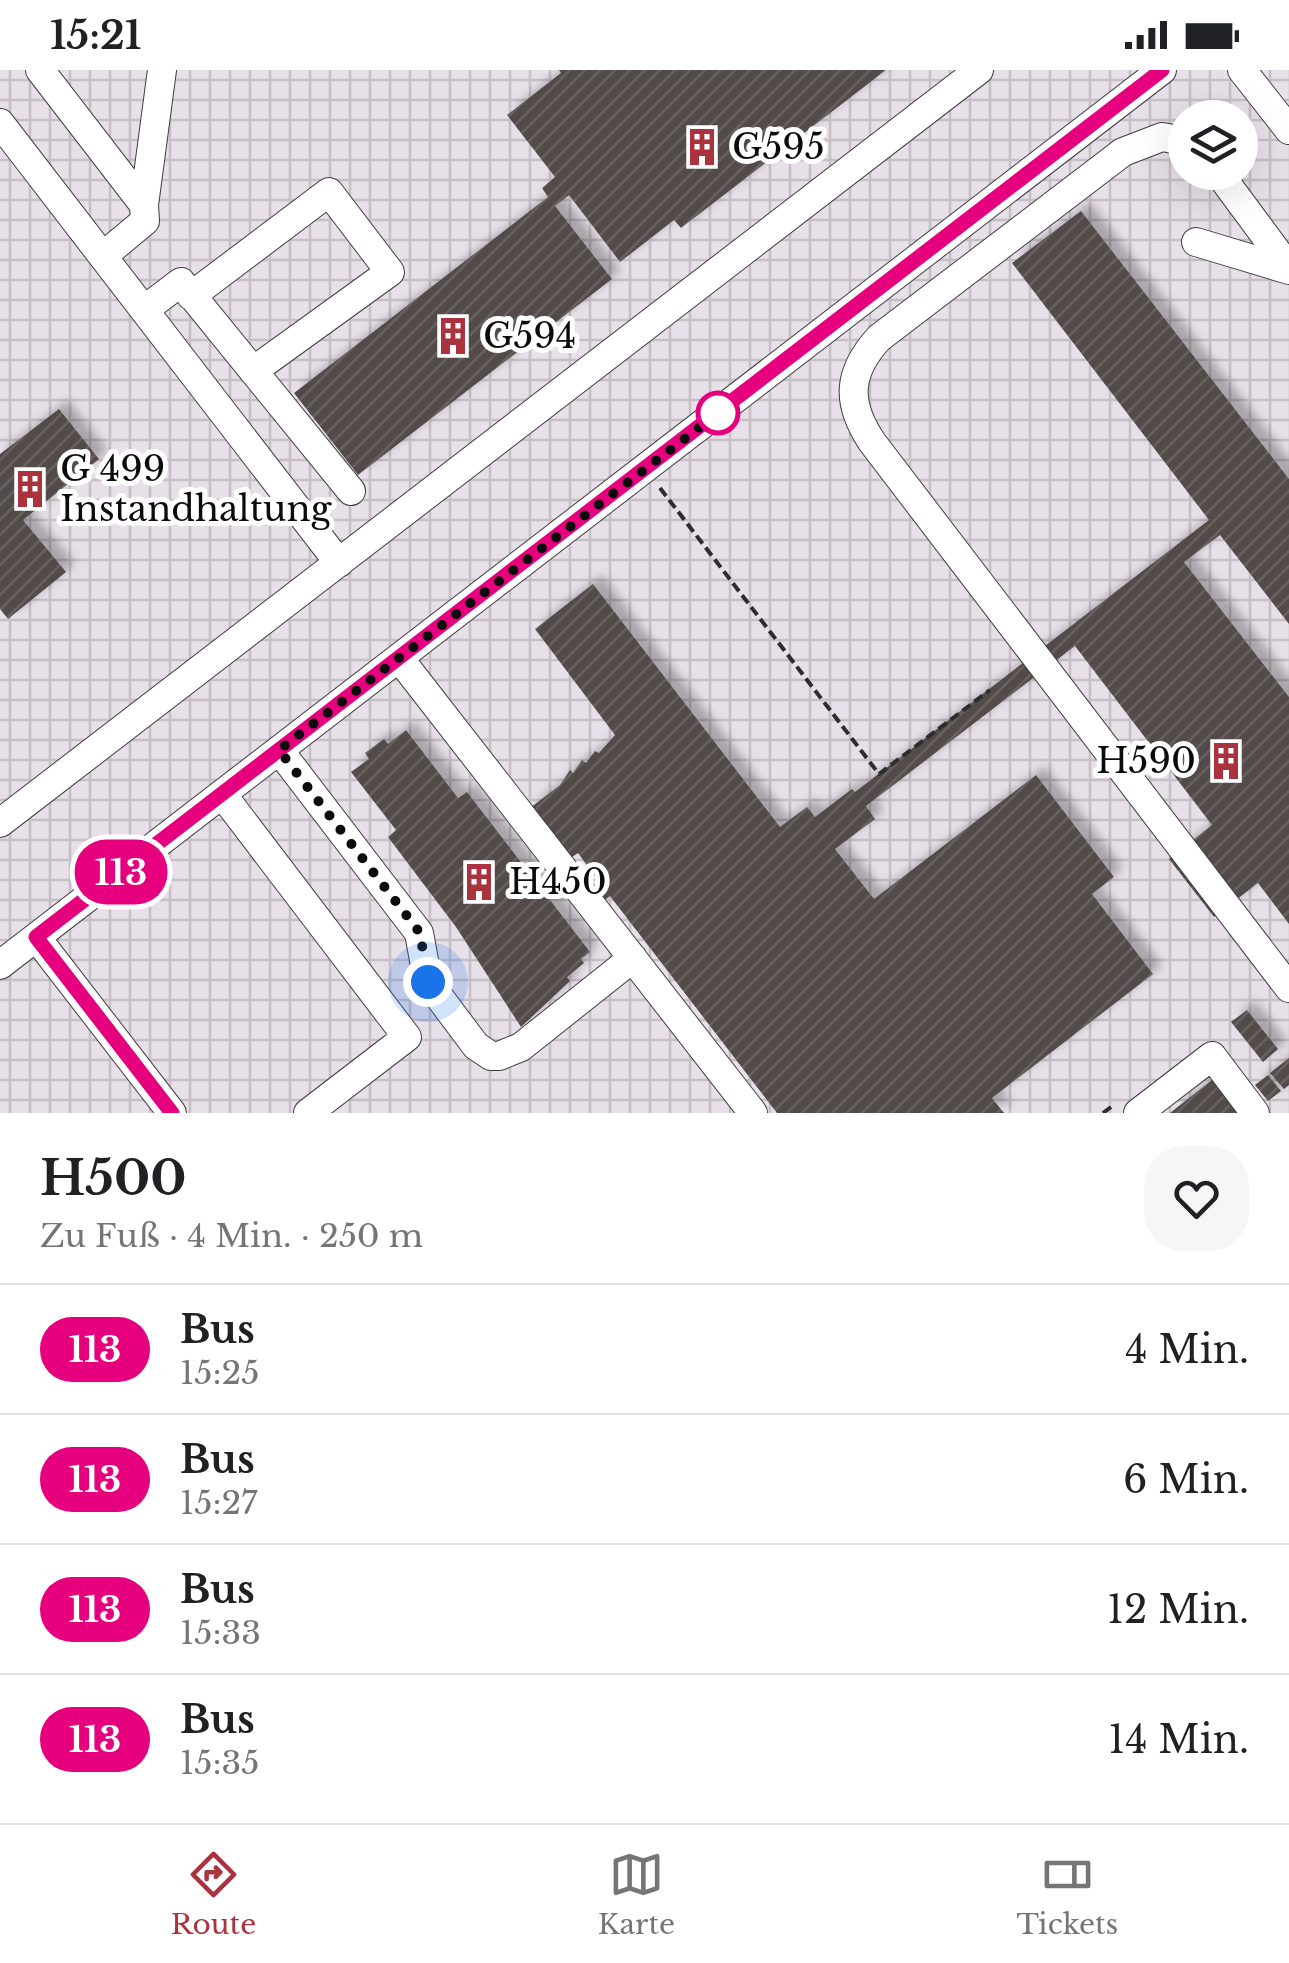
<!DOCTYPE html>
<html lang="de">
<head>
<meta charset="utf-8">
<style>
	body { margin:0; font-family:"Libre Baskerville",serif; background:#f6f6f6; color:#202124; height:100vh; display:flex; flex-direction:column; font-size:38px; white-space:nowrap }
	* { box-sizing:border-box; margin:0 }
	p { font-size:32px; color:#757577 }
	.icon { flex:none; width:55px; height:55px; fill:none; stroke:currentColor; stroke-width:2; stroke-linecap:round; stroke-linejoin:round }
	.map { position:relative; height:1043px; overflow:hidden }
	.sheet { display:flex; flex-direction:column; background:#fff; flex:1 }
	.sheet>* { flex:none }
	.badge { padding:0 20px; border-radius:32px; font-size:35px; line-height:65px }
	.buttons { position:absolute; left:1168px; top:30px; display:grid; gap:20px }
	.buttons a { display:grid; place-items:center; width:90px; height:90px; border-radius:50%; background:#fff; box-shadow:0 10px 40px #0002; font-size:50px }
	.you { position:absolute; width:50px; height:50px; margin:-25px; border:8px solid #fff; border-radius:50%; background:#1a73e8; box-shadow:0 0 0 15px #1a73e833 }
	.map>.badge { position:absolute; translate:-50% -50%; box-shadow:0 0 0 5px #fff }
	.round { display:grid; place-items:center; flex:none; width:105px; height:105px; border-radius:40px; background:#f6f6f6 }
	.summary { display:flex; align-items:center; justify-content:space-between; height:170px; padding:0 40px }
	h1 { font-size:48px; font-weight:700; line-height:75px }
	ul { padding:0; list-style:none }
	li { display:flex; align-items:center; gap:30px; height:130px; padding:0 40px; border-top:2px solid #e0e0e0 }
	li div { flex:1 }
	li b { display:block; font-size:38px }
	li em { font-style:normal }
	li .badge { min-width:110px; font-weight:700; text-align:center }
	.status { display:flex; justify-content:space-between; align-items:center; height:70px; padding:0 50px; background:#fff; direction:ltr }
	.status svg { height:28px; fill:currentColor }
	.dock { display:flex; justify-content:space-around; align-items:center; height:140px; border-top:2px solid #e0e0e0; background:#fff; font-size:28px; color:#757577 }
	.dock a { display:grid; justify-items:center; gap:5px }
	.dock .selected { color:#ab333d }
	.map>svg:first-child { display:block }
</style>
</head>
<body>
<div class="status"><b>15:21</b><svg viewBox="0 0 49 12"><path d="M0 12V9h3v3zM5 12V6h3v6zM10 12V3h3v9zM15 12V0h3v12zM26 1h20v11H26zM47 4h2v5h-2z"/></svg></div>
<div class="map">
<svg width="1289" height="1043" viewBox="0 0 1289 1043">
	<defs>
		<pattern id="industrial-grid" width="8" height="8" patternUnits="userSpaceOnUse" patternTransform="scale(2.5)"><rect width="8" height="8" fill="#e8e0e9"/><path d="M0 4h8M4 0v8" fill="none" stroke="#c6bfc6"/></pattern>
		<pattern id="building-hatch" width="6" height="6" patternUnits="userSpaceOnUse" patternTransform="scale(2.5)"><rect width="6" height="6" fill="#524c49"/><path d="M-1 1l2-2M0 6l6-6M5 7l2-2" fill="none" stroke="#66615f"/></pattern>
		<filter id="shadow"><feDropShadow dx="9" dy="-9" stdDeviation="5" flood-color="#0004"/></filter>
	</defs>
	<rect width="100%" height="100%" fill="#fdf9eb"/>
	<path fill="url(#industrial-grid)" fill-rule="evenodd" d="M 0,0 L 1289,0 L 1289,1043 L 0,1043 ZM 1185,48 L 1240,48 L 1240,102 L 1185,102 Z"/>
	<path fill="url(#building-hatch)" filter="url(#shadow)" d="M 559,0 L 886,0 L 681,158 L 674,150 L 620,192 L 569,125 L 555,136 L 612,209 L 358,405 L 294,323 L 548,127 L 542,118 L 555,107 L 507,45 L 561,3 Z
		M 1081,141 L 1289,409 L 1289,554 L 1220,465 L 1184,492 L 1289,627 L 1289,854 L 1258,813 L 1214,847 L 1169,789 L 1212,755 L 1075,576 L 866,736 L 875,749 L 835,779 L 874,829 L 1036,705 L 1114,807 L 1092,824 L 1153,904 L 992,1028 L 1004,1043 L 777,1043 L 610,826 L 602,832 L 592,819 L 600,813 L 578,783 L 569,789 L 530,738 L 560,715 L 570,700 L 573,703 L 582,690 L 586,693 L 595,681 L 599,683 L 615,665 L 535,559 L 593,514 L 780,757 L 807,737 L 815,747 L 852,719 L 855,722 L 1209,450 L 1012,193 Z
		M 59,339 L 99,389 L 23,450 L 66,502 L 8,549 L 0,539 L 0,384 Z
		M 406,660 L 458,728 L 467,722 L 590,882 L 581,889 L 584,893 L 567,907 L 570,911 L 521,957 L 456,857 L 388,767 L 396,760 L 351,702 L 369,689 L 365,683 L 384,669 L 388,674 Z
		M 1247,940 L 1278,979 L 1263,992 L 1231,952 Z
		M 1289,988 L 1289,1015 L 1284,1019 L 1270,1003 Z
		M 1268,1005 L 1281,1021 L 1268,1031 L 1255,1015 Z
		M 1217,1006 L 1246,1043 L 1170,1043 Z"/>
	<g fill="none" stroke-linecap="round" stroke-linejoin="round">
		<g stroke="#3e3e3e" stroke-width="30">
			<path id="minor" d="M 40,0 L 144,135 L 145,151 L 103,186
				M 1242,0 L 1289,60
				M 0,53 L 339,493
				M 1185,71 L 1162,67 L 1123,82 L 879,268 C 847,303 846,333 872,372 L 1289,918
				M 1218,102 L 1289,198
				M 144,135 L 162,0
				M 1196,172 L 1289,200
				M 191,226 L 329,122 L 390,202 L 253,301
				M 144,240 L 181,212 L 351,421
				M 399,588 L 753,1043
				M 279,680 L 419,863 L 428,912 L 476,976 L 491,986 L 499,986 L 521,977 L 633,888
				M 222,724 L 407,967 L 308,1043
				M 0,753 L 979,0
				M 36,867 L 172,1043
				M 0,895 L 1162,0
				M 1138,1043 L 1212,986 L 1255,1043"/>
		</g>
		<path stroke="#2d2d2d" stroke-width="4" stroke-dasharray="10 5" stroke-linecap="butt" d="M 660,418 L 879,704 L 990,620
			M 1103,1043 L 1115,1034"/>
		<use href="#minor" stroke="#fff" stroke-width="28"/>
	</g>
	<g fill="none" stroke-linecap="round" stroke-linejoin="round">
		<g stroke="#fff" stroke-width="22">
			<path id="line" d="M 172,1043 L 36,867 L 1162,0"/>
		</g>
		<use href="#line" stroke="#e6007e" stroke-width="15"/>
		<path stroke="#0b0b0b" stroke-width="10" stroke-dasharray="0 18" d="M 428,912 L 420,863 L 279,680 L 726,337 L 718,343"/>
	</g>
	<defs>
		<g id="building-bare" transform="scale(3)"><path d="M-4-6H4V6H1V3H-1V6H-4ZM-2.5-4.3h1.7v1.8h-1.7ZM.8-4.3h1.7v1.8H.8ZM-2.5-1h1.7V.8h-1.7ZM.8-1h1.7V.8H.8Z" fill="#ab333d" stroke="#fff" stroke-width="2.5" paint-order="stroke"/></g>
	</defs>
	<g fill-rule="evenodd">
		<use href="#building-bare" x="702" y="77"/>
		<use href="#building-bare" x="453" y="266"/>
		<use href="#building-bare" x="30" y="419"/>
		<use href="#building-bare" x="1226" y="691"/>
		<use href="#building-bare" x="479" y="812"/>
	</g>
	<circle fill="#fff" stroke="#e6007e" stroke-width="5" cx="718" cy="343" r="20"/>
	<g text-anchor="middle" stroke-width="10" stroke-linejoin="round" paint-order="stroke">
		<g font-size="35" fill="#0b0b0b" stroke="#fff" text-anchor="start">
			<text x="732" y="89">G595</text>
			<text x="483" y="278">G594</text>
			<text x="60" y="411">G 499<tspan x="60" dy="40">Instandhaltung</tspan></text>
			<text x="1196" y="703" text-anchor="end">H590</text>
			<text x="509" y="824">H450</text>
		</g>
	</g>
</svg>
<div class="buttons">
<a><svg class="icon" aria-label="layers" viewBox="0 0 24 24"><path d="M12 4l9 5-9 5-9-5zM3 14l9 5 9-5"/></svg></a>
</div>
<div class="you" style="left:428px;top:912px"></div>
<b class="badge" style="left:121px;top:802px;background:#e6007e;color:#fff">113</b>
</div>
<section class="sheet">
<div class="summary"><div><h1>H500</h1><p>Zu Fuß · 4 Min. · 250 m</p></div><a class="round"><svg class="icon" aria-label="heart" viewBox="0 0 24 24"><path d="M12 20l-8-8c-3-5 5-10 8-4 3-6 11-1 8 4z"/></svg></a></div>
<ul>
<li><span class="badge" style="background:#e6007e;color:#fff">113</span><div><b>Bus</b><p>15:25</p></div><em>4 Min.</em></li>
<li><span class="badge" style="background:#e6007e;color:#fff">113</span><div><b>Bus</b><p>15:27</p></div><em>6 Min.</em></li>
<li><span class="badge" style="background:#e6007e;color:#fff">113</span><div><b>Bus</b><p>15:33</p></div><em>12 Min.</em></li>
<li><span class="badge" style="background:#e6007e;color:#fff">113</span><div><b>Bus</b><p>15:35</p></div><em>14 Min.</em></li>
</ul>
</section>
<nav class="dock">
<a class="selected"><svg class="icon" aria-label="directions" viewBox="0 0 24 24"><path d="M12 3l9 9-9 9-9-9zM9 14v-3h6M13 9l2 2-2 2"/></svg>Route</a>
<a><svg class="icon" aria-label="map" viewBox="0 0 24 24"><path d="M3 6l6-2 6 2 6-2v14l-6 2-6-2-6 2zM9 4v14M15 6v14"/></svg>Karte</a>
<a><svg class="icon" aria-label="tickets" viewBox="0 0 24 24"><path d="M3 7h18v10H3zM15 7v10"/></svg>Tickets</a>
</nav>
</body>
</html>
